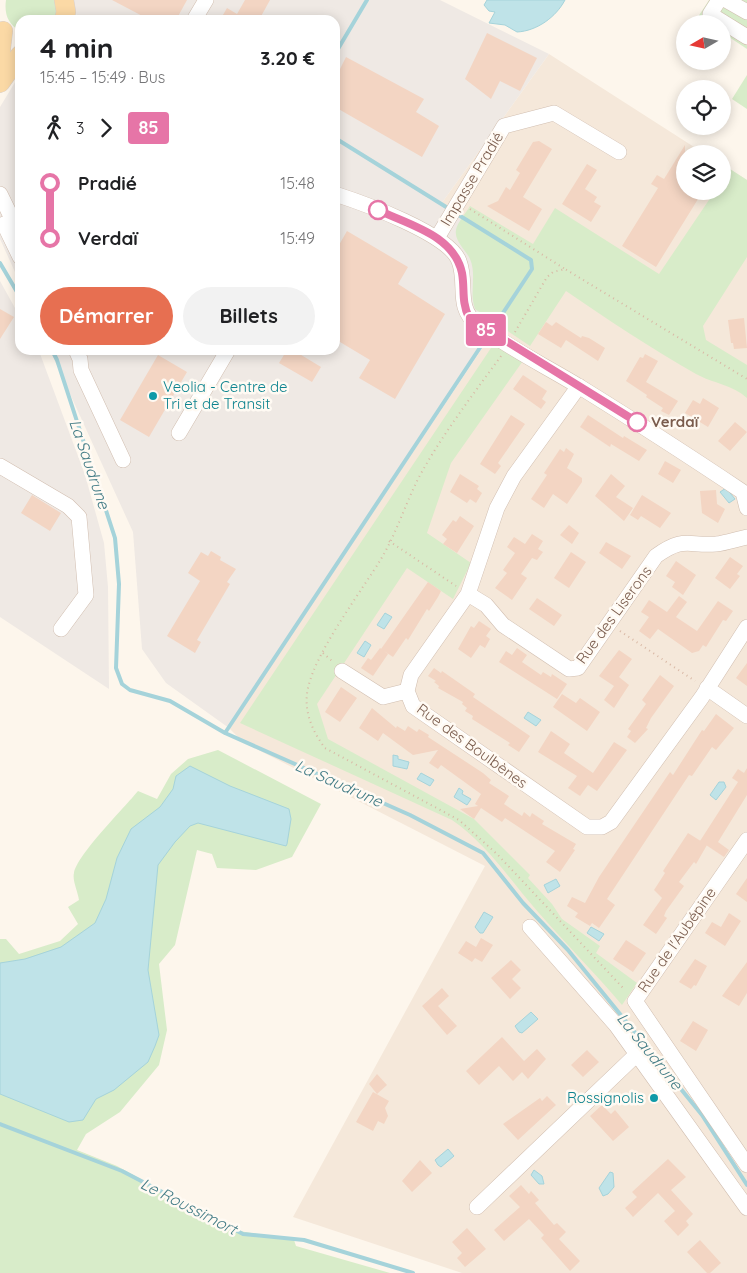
<!DOCTYPE html>
<html lang="fr">
<head>
<meta charset="utf-8">
<style>
	body { margin:0; font-family:Quicksand,sans-serif; background:#f2f2f2; color:#202124; height:100vh; display:flex; flex-direction:column; font-size:19px; white-space:nowrap }
	* { box-sizing:border-box; margin:0 }
	p { font-size:16px; color:#757577 }
	.icon { flex:none; width:28px; height:28px; fill:none; stroke:currentColor; stroke-width:2; stroke-linecap:round; stroke-linejoin:round }
	.map { position:relative; flex:1; overflow:hidden }
	.details { position:absolute; left:15px; top:15px; width:325px; height:340px; display:flex; flex-direction:column; background:#fff; border-radius:15px; box-shadow:0 2px 12px #0003 }
	.details>* { flex:none }
	.badge { padding:0 10px; border-radius:4px; font-size:18px; line-height:32px }
	.needle { width:32px; rotate:261deg }
	.tools { position:absolute; left:676px; top:15px; display:grid; gap:10px }
	.tools a { display:grid; place-items:center; width:55px; height:55px; border-radius:50%; background:#fff; box-shadow:0 2px 12px #0003; font-size:25px }
	.map>.badge { position:absolute; translate:-50% -50%; box-shadow:0 0 0 2px #fff }
	.legs { display:flex; align-items:center; gap:8px; height:55px; padding:0 25px; font-size:16px }
	.legs p { margin-inline-start:auto }
	.summary { display:flex; align-items:center; justify-content:space-between; height:85px; padding:0 25px }
	h1 { font-size:28px; font-weight:800; line-height:38px }
	.cta { display:flex; gap:10px; margin-top:auto; padding:10px 25px }
	.cta a { flex:1; height:58px; border-radius:30px; background:#e76f51; color:#fff; font-size:20px; font-weight:800; line-height:58px; text-align:center }
	.cta a+a { background:#f2f2f2; color:#202124 }
	ul { padding:0 25px; list-style:none }
	li { display:flex; align-items:center; gap:18px; height:55px; font-size:19px }
	li i { display:grid; place-items:center; width:8px; height:100%; margin:0 6px; background:currentColor }
	li i::after { content:''; width:12px; height:12px; margin:-6px; border:4px solid; border-radius:50%; background:#fff }
	li p { margin-inline-start:auto }
	li:first-child i { background:linear-gradient(#0000 50%,currentColor 0) }
	li:last-child i { background:linear-gradient(currentColor 50%,#0000 0) }
	.map>svg:first-child { display:block }
</style>
</head>
<body>
<div class="map">
<svg width="747" height="1273" viewBox="0 0 747 1273">
	<rect width="100%" height="100%" fill="#fdf6ec"/>
	<path fill="#f5e8da" d="M 549,54 L 705,154 L 685,154 L 685,191 L 722,191 L 723,165 L 747,180 L 747,1273 L 462,1273 L 293,1217 L 485,866 L 243,742 L 229,728 L 535,269 L 441,204 Z"/>
	<path fill="#efe9e4" d="M 72,0 L 440,0 L 549,54 L 441,204 L 535,269 L 229,728 L 166,683 L 142,649 L 133,532 L 50,350 L 335,350 L 335,20 L 75,20 L 77,17 Z
		M 20,74 L 20,283 L 0,239 L 0,107 Z
		M 0,281 L 20,317 L 20,350 L 39,351 L 85,475 L 104,543 L 108,587 L 109,689 L 0,617 Z"/>
	<path fill="#d8ecc9" d="M 6,0 L 57,0 L 58,10 L 54,20 L 20,20 L 20,31 C 8,24 4,14 6,0 Z
		M 709,0 L 747,0 L 747,49 L 723,33 L 722,24 L 708,24 L 698,17 Z
		M 747,75 L 747,109 L 732,99 Z
		M 730,169 L 747,180 L 747,257 L 703,326 L 706,340 L 747,365 L 747,398 C 733,385 712,383 696,374 C 651,348 608,320 566,291 L 530,346 L 475,309 C 469,293 477,275 470,259 C 466,250 454,241 456,230 C 457,223 466,213 470,206 L 533,244 L 555,208 L 659,274 L 715,191 L 722,191 L 723,180 Z
		M 497,339 L 525,358 L 451,463 L 427,533 L 471,563 L 453,599 L 407,568 L 317,704 L 328,739 L 474,819 L 530,875 L 528,878 L 552,904 L 562,919 L 600,946 L 596,953 L 637,983 L 622,1005 C 595,973 565,943 538,912 C 509,879 488,845 452,820 L 240,723 Z
		M 218,750 L 321,804 L 292,857 L 256,870 L 217,868 L 212,854 L 197,850 L 175,945 L 159,964 L 167,1030 L 159,1065 L 120,1112 L 86,1134 L 77,1150 L 117,1166 L 233,1230 L 294,1240 L 296,1246 L 390,1273 L 0,1273 L 0,939 L 6,939 L 19,954 L 60,941 L 78,924 L 68,907 L 79,900 C 78,892 72,880 74,873 C 77,855 125,807 138,791 L 157,799 L 171,774 L 188,759 Z"/>
	<path fill="#bfe3e8" stroke="#a5d3da" d="M 487,0 L 565,0 C 556,17 537,31 517,32 L 505,25 L 489,23 L 495,12 L 489,11 L 484,5 Z
		M 726,488 L 735,499 L 729,503 L 720,492 Z
		M 385,613 L 392,617 L 384,629 L 377,625 Z
		M 365,641 L 371,645 L 364,657 L 357,653 Z
		M 528,712 L 541,720 L 536,726 L 524,718 Z
		M 393,755 L 398,756 L 398,759 L 409,762 L 407,769 L 393,766 Z
		M 190,766 L 230,786 L 289,809 L 291,819 L 287,844 L 286,846 L 198,823 L 190,826 L 175,842 L 158,865 L 148,970 L 159,1035 L 155,1046 L 148,1062 L 114,1090 L 96,1099 L 83,1120 L 69,1122 L 0,1094 L 0,963 L 25,959 L 61,947 L 95,923 L 106,899 L 117,858 L 131,829 L 160,807 L 173,789 L 176,776 Z
		M 421,773 L 434,780 L 430,786 L 417,779 Z
		M 719,782 L 724,782 L 726,787 L 716,800 L 710,795 Z
		M 459,788 L 463,791 L 462,794 L 471,799 L 467,805 L 454,797 Z
		M 556,879 L 560,886 L 548,893 L 544,885 Z
		M 484,912 L 493,917 L 483,933 L 480,933 L 475,927 Z
		M 591,927 L 604,934 L 599,941 L 587,933 Z
		M 531,1012 L 538,1019 L 522,1033 L 519,1032 L 515,1026 Z
		M 448,1149 L 454,1156 L 441,1167 L 438,1165 L 435,1160 Z
		M 534,1170 L 542,1176 L 544,1184 L 539,1184 L 531,1175 Z
		M 610,1172 L 613,1173 L 614,1187 L 608,1194 L 603,1196 L 599,1188 Z"/>
	<g fill="none" stroke-linecap="round" stroke-linejoin="round">
		<path stroke="#a5d3da" stroke-width="4" d="M 335,54 L 367,0
			M 335,138 L 451,210
			M 457,214 L 531,260 L 532,269 L 491,331
			M 0,263 L 20,297
			M 52,350 L 57,360 L 115,538 L 119,584 L 116,668 L 122,684 L 130,690 L 170,701 L 225,733 L 410,815 L 483,853 L 523,903 L 568,950 L 702,1115 L 747,1185
			M 225,733 L 487,337
			M 0,1124 L 122,1171 L 243,1234 L 304,1240 L 413,1273"/>
	</g>
	<path fill="#f3d5c3" d="M 112,0 L 187,0 L 176,20 L 150,20 Z
		M 245,0 L 270,0 L 259,20 L 220,20 L 227,8 L 237,14 Z
		M 487,33 L 537,58 L 520,91 L 500,81 L 491,99 L 465,79 Z
		M 346,57 L 424,99 L 416,112 L 439,126 L 422,157 L 335,107 L 335,79 Z
		M 539,141 L 552,149 L 523,197 L 542,209 L 529,231 L 487,206 L 498,201 L 506,187 L 510,190 L 520,173 L 516,170 L 533,142 Z
		M 685,145 L 685,191 L 703,191 L 656,267 L 622,246 L 658,188 L 651,184 L 657,175 L 664,179 Z
		M 587,164 L 597,170 L 585,189 L 597,197 L 594,202 L 601,206 L 591,222 L 562,204 Z
		M 347,231 L 408,267 L 398,284 L 445,314 L 395,399 L 359,378 L 370,360 L 335,339 L 335,252 Z
		M 0,309 L 14,317 L 0,339 Z
		M 744,318 L 747,348 L 734,349 L 733,343 L 731,343 L 728,320 Z
		M 546,322 L 552,326 L 556,322 L 581,338 L 582,336 L 589,338 L 605,348 L 598,361 L 566,340 L 561,348 L 538,334 Z
		M 287,350 L 293,350 L 321,367 L 312,382 L 279,363 Z
		M 645,354 L 658,361 L 646,382 L 678,401 L 669,415 L 661,411 L 663,408 L 646,397 L 647,395 L 626,381 L 640,357 L 643,358 Z
		M 158,355 L 187,372 L 149,437 L 120,420 Z
		M 523,375 L 547,391 L 542,399 L 546,402 L 541,409 L 513,389 Z
		M 703,398 L 719,408 L 708,427 L 685,413 L 693,400 L 700,404 Z
		M 511,415 L 525,424 L 498,463 L 501,466 L 495,474 L 480,464 Z
		M 588,415 L 623,438 L 624,436 L 647,450 L 639,461 L 611,444 L 610,447 L 580,427 Z
		M 735,422 L 747,432 L 730,451 L 718,441 Z
		M 566,448 L 574,454 L 567,468 L 582,478 L 582,482 L 567,504 L 553,494 L 544,508 L 531,499 L 547,475 L 544,473 L 560,449 L 564,452 Z
		M 665,461 L 681,470 L 673,483 L 658,474 Z
		M 460,474 L 479,486 L 477,489 L 482,493 L 476,503 L 470,499 L 467,503 L 450,492 Z
		M 611,474 L 625,486 L 616,497 L 633,508 L 624,521 L 595,496 Z
		M 716,490 L 717,504 L 725,509 L 718,523 L 702,513 L 700,491 Z
		M 32,495 L 61,513 L 50,531 L 21,513 Z
		M 642,495 L 671,513 L 660,528 L 641,516 L 638,520 L 630,515 Z
		M 460,516 L 474,526 L 457,553 L 443,544 L 447,539 L 442,535 L 453,520 L 456,522 Z
		M 569,525 L 579,533 L 572,544 L 560,535 Z
		M 532,534 L 543,541 L 538,549 L 543,552 L 537,560 L 532,558 L 521,574 L 527,578 L 512,600 L 495,588 L 507,573 L 503,570 L 515,553 L 507,547 L 514,537 L 525,544 Z
		M 606,542 L 631,556 L 622,569 L 599,553 Z
		M 211,551 L 221,557 L 220,560 L 236,569 L 227,582 L 230,584 L 197,640 L 201,642 L 195,653 L 167,636 L 200,581 L 188,573 L 201,552 L 208,556 Z
		M 571,552 L 586,562 L 569,588 L 554,578 Z
		M 730,557 L 743,566 L 737,574 L 740,576 L 730,589 L 715,578 Z
		M 676,561 L 696,575 L 683,595 L 672,587 L 675,582 L 666,576 Z
		M 428,582 L 441,591 L 438,597 L 429,611 L 427,609 L 408,640 L 406,638 L 393,657 L 381,649 Z
		M 679,596 L 687,602 L 676,617 L 697,631 L 718,601 L 733,611 L 726,621 L 723,620 L 706,647 L 703,645 L 699,651 L 692,653 L 658,629 L 650,639 L 639,631 L 649,617 L 641,612 L 649,600 L 667,612 Z
		M 537,598 L 562,615 L 554,626 L 529,609 Z
		M 479,621 L 491,629 L 486,636 L 490,639 L 485,648 L 480,645 L 471,658 L 458,649 L 471,626 L 474,628 Z
		M 380,648 L 388,654 L 373,676 L 361,668 L 368,658 L 371,660 Z
		M 517,648 L 527,655 L 522,662 L 541,675 L 543,672 L 551,677 L 552,674 L 567,684 L 557,699 L 499,662 L 506,651 L 512,655 Z
		M 619,650 L 632,659 L 619,677 L 629,685 L 614,708 L 604,700 L 614,686 L 599,676 Z
		M 747,663 L 747,686 L 736,678 Z
		M 434,668 L 441,673 L 442,671 L 475,694 L 473,697 L 530,736 L 519,752 L 508,745 L 510,743 L 472,719 L 473,716 L 465,711 L 467,708 L 462,704 L 463,702 L 438,688 L 439,686 L 434,682 L 436,681 L 428,676 Z
		M 660,675 L 674,686 L 651,718 L 646,728 L 648,729 L 635,743 L 627,737 L 631,731 L 628,729 L 646,704 L 642,700 Z
		M 341,687 L 357,698 L 340,722 L 325,712 Z
		M 562,694 L 576,703 L 580,698 L 600,712 L 587,731 L 553,707 Z
		M 372,708 L 396,728 L 397,726 L 405,731 L 408,726 L 417,732 L 419,729 L 429,735 L 428,737 L 483,773 L 491,780 L 489,783 L 509,796 L 504,804 L 522,816 L 524,812 L 530,817 L 532,813 L 544,821 L 542,824 L 576,844 L 573,849 L 575,850 L 560,872 L 546,862 L 555,851 L 505,818 L 502,822 L 481,808 L 474,819 L 460,809 L 478,806 L 475,804 L 481,794 L 441,765 L 438,769 L 429,763 L 438,750 L 413,755 L 383,733 L 378,741 L 359,728 Z
		M 716,714 L 734,728 L 716,750 L 712,747 L 692,776 L 689,775 L 607,899 L 615,905 L 599,928 L 592,923 L 590,926 L 575,917 L 578,913 L 567,906 L 572,897 L 585,903 L 599,877 L 670,772 L 673,775 L 702,730 L 704,731 Z
		M 551,731 L 570,744 L 564,753 L 593,773 L 614,742 L 627,750 L 597,791 L 588,785 L 580,796 L 568,788 L 577,776 L 538,752 Z
		M 747,768 L 747,795 L 718,842 L 729,850 L 724,857 L 700,841 L 738,782 L 732,778 L 738,769 L 744,773 Z
		M 688,833 L 707,845 L 696,864 L 694,862 L 679,882 L 684,886 L 666,911 L 664,916 L 667,918 L 656,934 L 643,925 L 662,898 L 654,890 L 665,873 L 663,871 Z
		M 747,878 L 747,902 L 736,894 Z
		M 729,913 L 741,921 L 725,946 L 705,933 L 712,922 L 721,927 Z
		M 481,938 L 493,945 L 482,962 L 475,958 L 472,962 L 458,953 L 466,941 L 476,947 Z
		M 626,940 L 646,953 L 633,972 L 613,959 Z
		M 695,959 L 707,966 L 696,986 L 694,985 L 691,989 L 679,982 Z
		M 511,960 L 521,970 L 512,979 L 521,988 L 510,999 L 491,978 Z
		M 747,962 L 747,993 L 739,1006 L 722,996 Z
		M 442,988 L 449,996 L 438,1006 L 457,1026 L 447,1035 L 422,1006 Z
		M 693,1021 L 708,1030 L 696,1051 L 680,1041 Z
		M 502,1037 L 524,1061 L 537,1049 L 546,1059 L 528,1079 L 522,1072 L 513,1081 L 499,1066 L 479,1085 L 466,1071 Z
		M 587,1050 L 599,1062 L 583,1077 L 571,1065 Z
		M 377,1074 L 387,1085 L 377,1094 L 369,1084 Z
		M 373,1092 L 389,1101 L 385,1108 L 388,1116 L 384,1124 L 378,1121 L 373,1131 L 356,1122 Z
		M 547,1096 L 556,1105 L 518,1140 L 503,1124 L 540,1098 L 542,1101 Z
		M 602,1105 L 611,1114 L 615,1110 L 629,1127 L 613,1141 L 590,1116 Z
		M 668,1159 L 686,1177 L 671,1190 L 693,1214 L 686,1221 L 689,1225 L 678,1236 L 664,1221 L 675,1211 L 658,1193 L 633,1217 L 625,1208 L 637,1197 L 632,1192 Z
		M 420,1160 L 432,1173 L 412,1192 L 402,1181 Z
		M 521,1185 L 529,1194 L 531,1191 L 539,1200 L 535,1203 L 554,1225 L 557,1223 L 566,1232 L 559,1239 L 580,1261 L 570,1271 L 541,1238 L 544,1235 L 529,1219 L 504,1241 L 494,1230 L 520,1207 L 509,1196 Z
		M 467,1228 L 486,1249 L 465,1267 L 457,1258 L 462,1253 L 452,1242 Z
		M 700,1240 L 721,1263 L 710,1273 L 707,1273 L 687,1252 Z"/>
	<g fill="none" stroke-linecap="round" stroke-linejoin="round">
		<g stroke="#d1beb0" stroke-width="16">
			<path id="minor" d="M 719,0 L 710,14 L 747,37
				M 726,0 L 747,12
				M 194,20 L 206,0
				M 0,194 L 20,235
				M 335,194 C 363,203 449,234 459,261 C 468,284 455,307 477,324 C 508,348 546,366 580,387 C 635,421 689,456 743,492 L 747,508
				M 4,224 L 20,257
				M 437,238 L 504,126 L 554,113 L 619,152
				M 76,350 L 80,359 L 81,370 L 123,460
				M 579,386 L 514,476 L 497,508 L 468,594 L 411,675 L 407,691 L 413,706 L 587,827 L 602,827 L 611,822 L 702,697 L 747,627
				M 179,433 L 228,350
				M 0,466 L 68,506 L 79,517 L 86,595 L 61,629
				M 468,594 L 486,605 L 503,625 L 569,669 L 578,668 L 656,556 C 684,536 687,546 716,544 C 726,543 737,539 747,537
				M 342,671 L 383,697 L 407,691
				M 707,688 L 747,716
				M 747,840 L 635,1001 L 747,1165
				M 530,927 L 616,1025 L 747,1208
				M 477,1207 L 637,1054"/>
		</g>
		<g stroke="#dad1cd" stroke-width="20">
			<path id="major" d="M 64,0 L 66,12 L 64,20
				M 0,57 L 3,31
				M 0,83 L 20,55"/>
		</g>
		<path stroke="#d9b8a5" stroke-width="2" stroke-dasharray="1 4" stroke-linecap="butt" d="M 470,209 L 565,269
			M 515,332 L 547,277 L 553,272 L 565,269 L 747,379
			M 501,356 C 472,396 441,436 418,479 C 405,505 396,534 381,559 C 361,592 316,651 308,688 C 303,710 312,731 325,748 L 459,820 L 497,854 L 625,990
			M 389,541 L 456,586
			M 620,631 L 695,681
			M 323,653 L 332,661"/>
		<use href="#minor" stroke="#fff" stroke-width="15"/>
		<use href="#major" stroke="#fbd9a5" stroke-width="19"/>
	</g>
	<g fill="none" stroke-linecap="round" stroke-linejoin="round">
		<g stroke="#fff" stroke-width="11">
			<path id="line-1" d="M 378,210 C 409,225 454,235 462,273 C 465,290 461,300 469,318 L 637,422"/>
		</g>
		<use href="#line-1" stroke="#e675a7" stroke-width="8"/>
	</g>
	<g fill="#fff" stroke="#e675a7" stroke-width="2.5">
		<circle cx="378" cy="210" r="9"/>
		<circle cx="637" cy="422" r="9"/>
	</g>
	<g fill="#0f9aa8" stroke="#fffaf3" stroke-width="2">
		<circle cx="153" cy="396" r="5"/>
		<circle cx="654" cy="1098" r="5"/>
	</g>
	<g text-anchor="middle" stroke-width="5" stroke-linejoin="round" paint-order="stroke">
		<g font-size="15" fill="#7a5c4d" stroke="#fffaf3">
			<text transform="translate(472 179) rotate(-59)" y="5">Impasse Pradié</text>
			<text transform="translate(614 615) rotate(-54)" y="5">Rue des Liserons</text>
			<text transform="translate(472 746) rotate(36)" y="5">Rue des Boulbènes</text>
			<text transform="translate(677 940) rotate(-55)" y="5">Rue de l'Aubépine</text>
		</g>
		<g font-size="15" fill="#0d838f" stroke="#fffaf3" text-anchor="start">
			<text x="163" y="392">Veolia - Centre de<tspan x="163" dy="17">Tri et de Transit</tspan></text>
			<text x="644" y="1103" text-anchor="end">Rossignolis</text>
		</g>
		<g font-size="15" font-weight="bold" fill="#7a5c4d" stroke="#fffaf3" text-anchor="start">
			<text x="651" y="427">Verdaï</text>
		</g>
		<g font-size="16" font-style="italic" fill="#437c86" stroke="#fffaf3">
			<text transform="translate(90 464) rotate(71)" y="6">La Saudrune</text>
			<text transform="translate(339 783) rotate(24)" y="6">La Saudrune</text>
			<text transform="translate(650 1051) rotate(51)" y="6">La Saudrune</text>
			<text transform="translate(189 1206) rotate(27)" y="6">Le Roussimort</text>
		</g>
	</g>
</svg>
<div class="tools">
<a><svg class="needle" viewBox="-14 -14 28 28"><path d="M0-13l5 13h-10z" fill="#e53935"/><path d="M0 13l5-13h-10z" fill="#757577"/></svg></a>
<a><svg class="icon" aria-label="locate" viewBox="0 0 24 24"><circle cx="12" cy="12" r="6"/><path d="M12 2v4M12 18v4M2 12h4M18 12h4"/></svg></a>
<a><svg class="icon" aria-label="layers" viewBox="0 0 24 24"><path d="M12 4l9 5-9 5-9-5zM3 14l9 5 9-5"/></svg></a>
</div>
<b class="badge" style="left:486px;top:330px;background:#e675a7;color:#fff">85</b>
<section class="details">
<div class="summary"><div><h1>4 min</h1><p>15:45 – 15:49 · Bus</p></div><b>3.20 €</b></div>
<div class="legs"><svg class="icon" aria-label="walk" viewBox="0 0 24 24"><circle cx="13" cy="4" r="2"/><path d="M13 8l-2 6 4 7M11 14l-3 7M7 12l3-4h3l4 4"/></svg>3<svg class="icon" aria-label="forward" viewBox="0 0 24 24"><path d="M9 5l7 7-7 7"/></svg><b class="badge" style="background:#e675a7;color:#fff">85</b></div>
<ul>
<li><i style="color:#e675a7"></i><b>Pradié</b><p>15:48</p></li>
<li><i style="color:#e675a7"></i><b>Verdaï</b><p>15:49</p></li>
</ul>
<div class="cta"><a>Démarrer</a><a>Billets</a></div>
</section>
</div>
</body>
</html>
